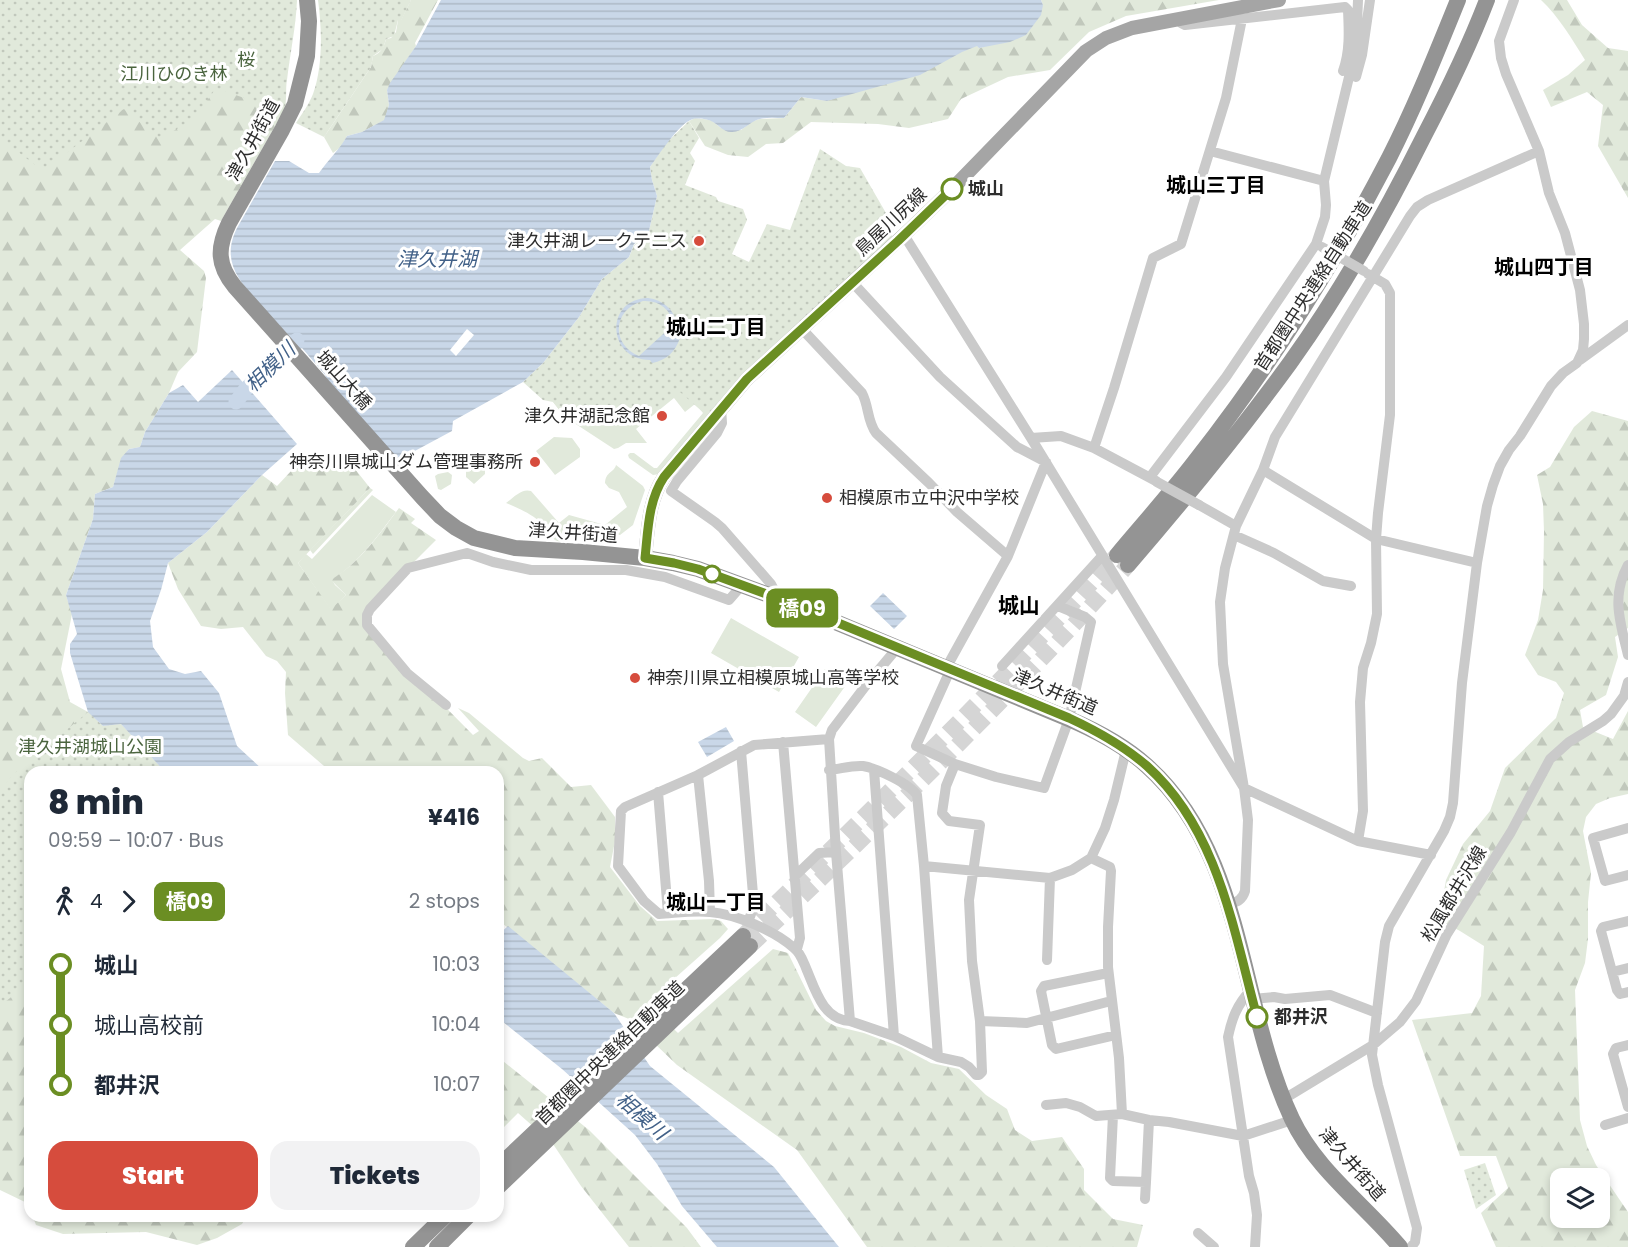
<!DOCTYPE html>
<html lang="en">
<head>
<meta charset="utf-8">
<style>
	body { margin:0; font-family:Poppins,"Noto Sans JP",sans-serif; background:#f2f2f3; color:#1f2937; height:100vh; display:flex; flex-direction:column; font-size:22px; white-space:nowrap }
	* { box-sizing:border-box; margin:0 }
	p { font-size:20px; color:#747a83 }
	.icon { flex:none; width:33px; height:33px; fill:none; stroke:currentColor; stroke-width:2; stroke-linecap:round; stroke-linejoin:round }
	.map { position:relative; flex:1; overflow:hidden }
	.side { position:absolute; left:24px; top:766px; width:480px; height:456px; display:flex; flex-direction:column; background:#fff; border-radius:18px; box-shadow:0 3px 9px #0003 }
	.side>* { flex:none }
	.badge { padding:0 12px; border-radius:9px; font-size:21px; line-height:39px }
	.buttons { position:absolute; left:1550px; top:1168px; display:grid; gap:12px }
	.buttons a { display:grid; place-items:center; width:60px; height:60px; border-radius:12px; background:#fff; box-shadow:0 3px 9px #0003; font-size:30px }
	.map>.badge { position:absolute; translate:-50% -50%; box-shadow:0 0 0 3px #fff }
	.legs { display:flex; align-items:center; gap:9px; height:66px; padding:0 24px; font-size:20px }
	.legs p { margin-inline-start:auto }
	.headline { display:flex; align-items:center; justify-content:space-between; height:102px; padding:0 24px }
	h1 { font-size:33px; font-weight:800; line-height:45px }
	.cta { display:flex; gap:12px; margin-top:auto; padding:12px 24px }
	.cta a { flex:1; height:69px; border-radius:18px; background:#d64c3d; color:#fff; font-size:24px; font-weight:800; line-height:69px; text-align:center }
	.cta a+a { background:#f2f2f3; color:#1f2937 }
	ul { padding:0 24px; list-style:none }
	li { display:flex; align-items:center; gap:21px; height:60px; font-size:22px }
	li i { display:grid; place-items:center; width:9px; height:100%; margin:0 8px; background:currentColor }
	li i::after { content:''; width:15px; height:15px; margin:-8px; border:4px solid; border-radius:50%; background:#fff }
	li p { margin-inline-start:auto }
	li:first-child i { background:linear-gradient(#0000 50%,currentColor 0) }
	li:last-child i { background:linear-gradient(currentColor 50%,#0000 0) }
	.map>svg:first-child { display:block }
</style>
</head>
<body>
<div class="map">
<svg width="1628" height="1247" viewBox="0 0 1628 1247">
	<defs>
		<pattern id="forest-firs" width="22" height="20" patternUnits="userSpaceOnUse" patternTransform="scale(1.5)"><rect width="22" height="20" fill="#e1e9db"/><path d="M5 1l3.5 6h-7zM16 11l3.5 6h-7z" fill="#c1c8bc"/></pattern>
		<pattern id="park-dots" width="8" height="8" patternUnits="userSpaceOnUse" patternTransform="scale(1.5)"><rect width="8" height="8" fill="#e1e9db"/><path d="M2 2h.1M6 6h.1" fill="none" stroke="#c1c8bc" stroke-width="1.8" stroke-linecap="round"/></pattern>
		<pattern id="water-rules" width="6" height="5" patternUnits="userSpaceOnUse" patternTransform="scale(1.5)"><rect width="6" height="5" fill="#c9d7e8"/><path d="M0 2.5h6" fill="none" stroke="#adb9c7"/></pattern>
	</defs>
	<rect width="100%" height="100%" fill="#fff"/>
	<path fill="#e1e9db" d="M 660,372 L 695,404 L 685,412 L 674,398 L 636,429 L 647,443 L 626,443 L 618,448 L 614,449 L 565,417 L 553,402 L 628,422 L 638,418 Z
		M 699,408 L 717,408 L 660,474 L 653,475 L 629,458 L 628,455 L 630,453 L 634,453 L 654,468 L 657,468 L 703,413 Z
		M 554,437 L 572,438 L 580,449 L 580,457 L 555,475 L 536,451 Z
		M 475,452 L 485,463 L 485,474 L 474,484 L 466,477 L 466,471 L 471,471 L 471,465 L 467,464 L 467,458 Z
		M 616,465 L 643,486 L 645,490 L 633,525 L 620,535 L 570,530 L 567,542 C 548,543 552,531 541,523 C 532,514 518,508 506,503 C 514,497 522,488 531,491 L 559,523 L 569,515 L 605,525 L 627,507 L 619,492 L 609,488 L 605,483 C 606,471 614,473 616,465 Z
		M 448,472 L 452,475 L 451,484 L 441,490 L 438,489 L 435,476 L 438,474 Z
		M 370,488 L 373,490 L 313,554 L 310,550 Z
		M 372,495 L 396,512 C 376,538 360,561 332,580 L 335,585 L 346,595 L 331,610 L 298,563 L 306,554 L 312,559 Z
		M 731,618 L 799,657 L 779,692 L 711,653 Z
		M 825,669 L 846,685 L 816,727 L 795,712 Z"/>
	<path fill="url(#forest-firs)" fill-rule="evenodd" d="M 0,0 L 297,1 L 290,22 L 274,35 L 286,107 L 221,221 L 215,219 L 180,250 L 204,271 L 206,278 L 197,352 L 178,372 L 169,393 L 145,432 L 140,447 L 129,449 L 122,458 L 113,487 L 95,494 L 93,519 L 66,595 L 72,614 L 61,669 L 70,702 L 88,712 L 103,726 L 121,724 L 165,772 L 30,772 L 30,1210 L 27,1203 L 0,1190 Z
		M 411,0 L 438,0 L 415,43 L 416,46 L 387,90 L 389,105 L 385,120 L 362,132 L 347,136 L 341,147 L 333,153 L 324,137 L 371,67 L 373,56 C 381,53 384,47 386,39 L 391,38 L 396,32 L 398,20 L 401,20 Z
		M 1041,0 L 1219,0 L 1126,16 L 1089,32 L 1050,70 L 1008,77 L 961,99 L 948,119 L 909,128 L 878,124 L 811,122 L 783,143 L 766,144 L 748,157 L 728,155 L 705,146 L 689,121 L 695,118 L 711,120 L 721,128 L 741,130 L 753,121 L 760,119 L 784,118 L 801,97 L 827,101 L 977,45 L 979,48 L 983,47 L 1043,5 Z
		M 1541,0 L 1567,0 L 1582,25 L 1608,48 L 1628,51 L 1628,198 L 1598,146 L 1603,105 L 1587,92 L 1551,107 L 1543,90 L 1568,75 L 1585,60 C 1572,39 1559,17 1541,0 Z
		M 1592,411 L 1628,421 L 1628,628 L 1615,637 L 1618,657 L 1606,695 L 1580,710 L 1583,727 L 1613,739 L 1628,711 L 1628,794 L 1610,798 L 1596,804 L 1586,817 L 1583,831 L 1591,873 L 1588,902 L 1588,939 L 1585,963 L 1575,990 L 1580,1120 L 1587,1146 L 1596,1165 L 1628,1212 L 1628,1247 L 1496,1247 L 1481,1213 L 1508,1188 L 1496,1156 L 1460,1156 L 1412,1020 L 1472,1013 L 1481,996 L 1484,946 L 1460,931 L 1439,920 L 1446,880 L 1463,844 L 1490,811 L 1505,768 L 1556,718 L 1564,693 L 1556,682 L 1538,675 L 1525,655 L 1538,620 L 1543,590 L 1544,531 L 1543,504 L 1537,475 L 1550,467 L 1574,427 ZM 1560,1179 L 1599,1179 L 1599,1218 L 1560,1218 Z
		M 308,453 L 336,453 L 355,469 L 370,488 L 298,563 L 331,609 L 346,595 L 331,580 C 361,561 378,536 399,508 L 415,519 L 411,523 L 436,540 L 364,612 L 364,625 L 473,735 L 479,731 L 458,708 L 469,713 L 523,758 L 529,761 L 542,758 L 571,787 L 591,785 L 615,817 L 615,841 L 610,867 L 640,906 L 657,921 L 714,919 L 721,921 L 728,929 L 720,938 L 647,1003 L 678,1033 L 773,949 L 788,953 L 816,1010 L 826,1021 L 835,1026 L 864,1033 L 901,1047 L 931,1063 L 959,1069 L 986,1095 L 1007,1109 L 1015,1130 L 1032,1141 L 1062,1137 L 1084,1169 L 1084,1190 L 1113,1219 L 1143,1225 L 1137,1247 L 867,1247 L 797,1150 L 677,1065 L 629,1019 L 614,1013 L 498,920 L 498,772 L 331,772 L 288,735 L 285,693 L 286,672 L 277,661 L 266,656 L 243,627 L 221,629 L 201,626 L 178,589 L 168,563 L 207,532 L 262,475 L 277,486 Z
		M 498,1057 L 589,1130 L 687,1228 L 701,1247 L 629,1247 L 581,1186 L 553,1144 L 518,1113 L 498,1133 Z
		M 33,1217 L 246,1217 L 242,1224 L 217,1238 L 197,1245 L 146,1232 L 63,1234 L 36,1225 Z"/>
	<path fill="url(#park-dots)" d="M 0,0 L 297,0 C 296,27 290,53 287,80 C 285,90 288,102 283,112 L 216,88 L 195,118 L 160,139 L 124,109 L 43,171 L 0,138 Z
		M 318,0 L 411,0 L 401,21 L 398,20 L 394,36 L 386,39 L 383,49 L 373,56 L 371,67 L 324,137 L 296,123 C 302,114 309,104 313,94 C 323,67 322,29 318,0 Z
		M 689,121 L 699,138 L 690,153 L 695,161 L 685,185 L 716,197 L 718,201 L 743,209 L 747,220 L 732,254 L 749,262 L 767,224 L 790,230 L 820,149 L 846,166 L 860,168 L 894,227 L 891,241 L 710,415 L 705,414 L 680,392 L 676,393 C 657,408 634,427 608,424 C 594,423 579,419 565,417 L 553,402 L 543,400 L 523,382 L 543,363 L 579,317 L 602,279 L 629,257 L 634,245 L 648,235 L 657,196 L 652,180 L 650,167 L 665,144 Z
		M 88,712 L 103,726 L 121,724 L 165,772 L 30,772 L 30,982 L 0,1006 L 0,789 L 17,771 Z
		M 1485,1163 L 1496,1195 L 1476,1209 L 1464,1170 Z"/>
	<path fill="url(#water-rules)" fill-rule="evenodd" d="M 441,0 L 1041,0 L 1043,5 L 1041,15 L 1026,35 L 1010,42 L 979,48 L 977,46 L 962,52 L 920,75 L 827,101 L 801,97 L 784,118 C 776,118 768,117 760,119 C 750,121 742,133 731,132 C 723,132 718,124 711,121 C 707,119 697,118 693,119 C 680,122 658,156 650,167 L 652,180 L 657,196 L 648,235 L 634,244 L 629,257 L 602,279 L 579,317 L 543,363 L 523,382 L 453,421 L 452,431 L 398,460 L 325,377 L 326,376 L 302,348 L 300,349 C 288,336 277,323 265,310 C 243,285 219,264 237,228 L 275,161 L 289,161 L 309,173 L 319,173 C 328,160 340,149 347,136 L 362,132 L 384,120 L 389,105 L 387,90 L 390,83 L 416,46 Z
		M 648,298 C 663,300 674,309 677,324 C 678,331 676,333 680,338 C 675,352 667,360 652,363 L 650,360 C 607,360 604,299 648,298 ZM 643,301 C 659,300 670,309 674,324 L 639,356 C 610,344 613,309 643,301 Z
		M 232,370 L 297,444 L 262,475 L 207,532 L 168,563 L 161,590 L 150,621 L 153,647 L 169,669 L 185,674 L 201,671 L 219,693 L 237,746 L 263,770 L 263,772 L 165,772 L 121,724 L 103,726 L 88,712 L 70,653 L 70,644 L 77,634 L 66,595 L 93,519 L 95,494 L 113,487 L 121,458 L 129,449 L 140,447 L 145,432 L 169,393 L 183,385 L 198,402 Z
		M 883,593 L 907,616 L 894,629 L 870,606 Z
		M 726,727 L 734,741 L 707,757 L 698,742 Z
		M 508,926 L 614,1013 L 650,1066 L 774,1167 L 839,1247 L 717,1247 L 682,1206 L 657,1164 L 635,1135 L 562,1069 L 498,1018 L 498,935 Z"/>
	<path fill="#fff" d="M 467,329 L 474,335 L 456,356 L 450,350 Z"/>
	<g fill="none" stroke-linecap="round" stroke-linejoin="round">
		<path stroke="#c9d7e8" stroke-width="15" d="M 236,402 L 245,390 L 297,340"/>
		<path stroke="#d5d5d5" stroke-width="16" stroke-dasharray="16 8" stroke-linecap="butt" d="M 743,936 C 869,811 998,687 1117,555
			M 750,946 C 880,823 1009,699 1128,565"/>
		<path stroke="#cacaca" stroke-width="10" d="M 1179,18 L 1181,23 L 1185,25 L 1345,7 L 1348,10 C 1349,31 1350,52 1343,71
			M 1356,77 L 1362,55 L 1370,0
			M 1210,151 L 1324,181
			M 904,235 L 1031,438 L 1244,788 L 1248,820 L 1245,891 C 1242,901 1236,902 1227,905
			M 802,329 L 862,393 C 869,406 867,421 876,433 L 929,483 L 957,512 L 1008,556
			M 1580,360 L 1628,325
			M 721,408 L 722,423 L 717,433 L 677,481 L 671,491 L 715,522 L 722,528 L 771,584 L 779,599
			M 1031,438 L 1061,436 L 1094,448 L 1156,481
			M 1094,448 L 1114,388 L 1153,258 L 1181,244 L 1226,98 L 1242,19
			M 1263,470 L 1376,539 L 1477,563
			M 1150,477 L 1226,377 L 1316,244 L 1325,217 L 1326,205 L 1324,181 L 1356,48 L 1358,0
			M 1199,505 L 1236,526
			M 1234,535 L 1274,553 L 1323,581 L 1351,586
			M 1628,565 C 1611,596 1620,622 1628,655
			M 1002,666 L 1102,556
			M 446,705 L 407,673 L 367,625 L 367,615 L 370,609 L 408,568 L 467,553 L 493,562 L 531,570 L 626,570 L 665,577 L 729,600 L 742,585
			M 829,739 L 754,745 L 698,775 L 625,807 L 621,811 L 618,866 L 644,901 L 659,914 C 676,913 694,910 710,912 C 736,914 775,931 794,948 C 800,952 803,961 806,968 C 815,989 823,1020 850,1021 L 894,1036 L 938,1057 L 961,1062 L 969,1067 L 976,1075 L 979,1075 L 982,1072 L 980,1021 L 972,961 L 969,900 L 980,825 L 949,821 L 942,813 L 946,786 L 955,764 L 916,746 L 948,675 L 950,661 L 1008,556 L 1046,462 L 1017,447 L 940,377 L 853,283
			M 783,742 L 800,938 L 797,949
			M 741,751 L 754,906 L 748,922
			M 955,764 L 996,777 L 1044,788 L 1069,719 L 1091,622 L 1085,617 L 1058,606
			M 829,770 C 840,769 852,765 863,766 C 876,768 910,784 917,795 L 924,866 L 938,1057
			M 874,770 L 894,1036
			M 698,775 L 709,881 L 710,912
			M 658,792 L 668,913
			M 1628,828 L 1593,838 L 1605,881 L 1628,875
			M 1358,841 L 1363,811 L 1360,702 L 1363,668 L 1371,643 L 1377,614 L 1376,539 L 1378,513 L 1390,415 L 1390,293 L 1385,284 L 1368,274
			M 1431,855 L 1358,841 L 1244,788 L 1223,664 L 1220,602 L 1225,568 L 1236,526 L 1263,470 L 1275,437 L 1410,216 L 1417,207 L 1428,200 L 1539,151
			M 1091,858 L 1110,867 L 1111,871 L 1108,927 L 1108,967 L 1119,1058 L 1122,1114
			M 924,866 L 1050,878 L 1072,870 L 1091,858 L 1105,828 L 1114,800 L 1126,750
			M 795,876 L 819,853 L 836,852
			M 1628,921 L 1603,927 L 1601,931 L 1617,990 L 1620,994 L 1628,992
			M 1047,960 L 1050,878
			M 1612,972 L 1628,968
			M 1108,973 L 1044,986 L 1041,991 L 1052,1045 L 1056,1049 L 1116,1035
			M 1250,991 C 1237,1005 1232,1018 1228,1037 L 1249,1176 L 1254,1193 L 1257,1215 L 1255,1247
			M 1252,999 L 1274,997 L 1285,999 L 1330,995 L 1377,1013
			M 850,1021 L 836,852 L 829,739 L 832,730 L 867,684 L 898,647
			M 980,1021 L 1027,1023 L 1111,1001
			M 1628,1045 L 1616,1048 L 1613,1054 L 1628,1107
			M 1284,1099 L 1373,1045 L 1400,1022 L 1416,1001 L 1447,934 L 1511,832 L 1550,759 L 1569,742 L 1603,721 L 1611,714 L 1624,696 L 1628,682
			M 1046,1105 L 1066,1103 L 1080,1107 L 1096,1116 L 1122,1114 L 1149,1120 L 1169,1122 L 1243,1136 L 1292,1120
			M 1113,1115 L 1110,1178 L 1113,1181 L 1146,1182 L 1149,1120
			M 1605,1125 L 1628,1118
			M 1145,1199 L 1146,1182
			M 1198,1233 L 1214,1247
			M 1411,1247 L 1415,1242 L 1417,1228 L 1378,1085 L 1372,1055 L 1385,942 L 1389,926 L 1444,831 L 1450,817 L 1453,803 L 1462,683 L 1477,563 L 1487,506 L 1493,485 L 1500,466 L 1509,450 L 1520,436 L 1551,386 L 1563,373 L 1577,363 L 1583,350 L 1584,339 L 1584,324 L 1580,290 L 1565,233 L 1549,193 L 1539,151 L 1506,74 L 1501,58 L 1499,41 L 1514,0"/>
		<path stroke="#a5a5a5" stroke-width="14" d="M 645,558 C 648,531 648,501 664,477 L 747,379 L 904,235 L 953,188 L 1086,51 L 1106,38 L 1132,28 L 1279,0"/>
		<path stroke="#949494" stroke-width="16" d="M 307,0 L 309,21 L 307,56 L 295,104 L 282,130 L 229,223 C 217,248 217,265 235,287 L 422,497 L 440,516 L 456,528 L 474,538 L 515,548 L 583,552 L 645,558 L 673,563 L 698,569 L 780,599 L 1069,719 C 1097,731 1124,745 1147,766 C 1246,854 1238,1005 1292,1119 C 1316,1170 1364,1204 1400,1247
			M 1117,555 C 1142,525 1169,495 1193,464 C 1268,369 1333,266 1389,158 C 1415,107 1436,54 1458,0
			M 1128,565 C 1184,500 1239,433 1290,363 C 1341,292 1385,214 1424,136 C 1447,92 1469,47 1487,0
			M 498,1167 L 743,936
			M 498,1187 L 750,946
			M 413,1247 L 445,1216
			M 437,1247 L 468,1216"/>
		<path stroke="#cacaca" stroke-width="10" d="M 1322,247 L 1364,271
			M 1157,482 L 1199,505"/>
	</g>
	<g fill="none" stroke-linecap="round" stroke-linejoin="round">
		<g stroke="#fff" stroke-width="14">
			<path id="line-1" d="M 952,189 L 898,241 L 747,379 L 664,477 C 648,501 648,531 645,558 L 674,563 L 698,569 L 780,599 L 1069,718 C 1097,731 1124,746 1147,766 C 1218,830 1233,928 1257,1017"/>
		</g>
		<use href="#line-1" stroke="#6b8e23" stroke-width="9"/>
	</g>
	<g fill="#fff" stroke="#6b8e23" stroke-width="3">
		<circle cx="952" cy="189" r="10"/>
		<circle cx="712" cy="574" r="8"/>
		<circle cx="1257" cy="1017" r="10"/>
	</g>
	<g fill="#d64c3d" stroke="#fff" stroke-width="2">
		<circle cx="699" cy="241" r="6"/>
		<circle cx="662" cy="416" r="6"/>
		<circle cx="535" cy="462" r="6"/>
		<circle cx="827" cy="498" r="6"/>
		<circle cx="635" cy="678" r="6"/>
	</g>
	<g text-anchor="middle" stroke-width="6" stroke-linejoin="round" paint-order="stroke">
		<g font-size="18" fill="#4a643e" stroke="#fff">
			<text x="246" y="66">桜</text>
			<text x="174" y="80">江川ひのき林</text>
			<text x="90" y="753">津久井湖城山公園</text>
		</g>
		<g font-size="18" fill="#2d2d2d" stroke="#fff">
			<text transform="translate(253 140) rotate(-61)" y="6">津久井街道</text>
			<text transform="translate(891 222) rotate(-43)" y="6">鳥屋川尻線</text>
			<text transform="translate(1313 286) rotate(-57)" y="6">首都圏中央連絡自動車道</text>
			<text transform="translate(344 380) rotate(48)" y="6">城山大橋</text>
			<text transform="translate(573 533) rotate(4)" y="6">津久井街道</text>
			<text transform="translate(1055 692) rotate(23)" y="6">津久井街道</text>
			<text transform="translate(1454 894) rotate(-59)" y="6">松風都井沢線</text>
			<text transform="translate(610 1053) rotate(-44)" y="6">首都圏中央連絡自動車道</text>
			<text transform="translate(1352 1164) rotate(49)" y="6">津久井街道</text>
		</g>
		<g font-size="18" font-weight="bold" fill="#2d2d2d" stroke="#fff" text-anchor="start">
			<text x="968" y="195">城山</text>
			<text x="1274" y="1023">都井沢</text>
		</g>
		<g font-size="18" fill="#2d2d2d" stroke="#fff" text-anchor="end">
			<text x="687" y="247">津久井湖レークテニス</text>
			<text x="650" y="422">津久井湖記念館</text>
			<text x="523" y="468">神奈川県城山ダム管理事務所</text>
			<text x="839" y="504" text-anchor="start">相模原市立中沢中学校</text>
			<text x="647" y="684" text-anchor="start">神奈川県立相模原城山高等学校</text>
		</g>
		<g font-size="20" font-weight="bold" fill="#000" stroke="#fff">
			<text x="1216" y="192">城山三丁目</text>
			<text x="1544" y="274">城山四丁目</text>
			<text x="716" y="334">城山二丁目</text>
			<text x="716" y="909">城山一丁目</text>
		</g>
		<g font-size="20" font-style="italic" fill="#426188" stroke="#fff">
			<text x="437" y="266">津久井湖</text>
			<text transform="translate(270 367) rotate(-44)" y="7">相模川</text>
			<text transform="translate(642 1116) rotate(41)" y="7">相模川</text>
		</g>
		<g font-size="21" font-weight="bold" fill="#000" stroke="#fff">
			<text x="1019" y="613">城山</text>
		</g>
	</g>
</svg>
<div class="buttons">
<a><svg class="icon" aria-label="layers" viewBox="0 0 24 24"><path d="M12 4l9 5-9 5-9-5zM3 14l9 5 9-5"/></svg></a>
</div>
<b class="badge" style="left:802px;top:608px;background:#6b8e23;color:#fff">橋09</b>
<section class="side">
<div class="headline"><div><h1>8 min</h1><p>09:59 – 10:07 · Bus</p></div><b>¥416</b></div>
<div class="legs"><svg class="icon" aria-label="walk" viewBox="0 0 24 24"><circle cx="13" cy="4" r="2"/><path d="M13 8l-2 6 4 7M11 14l-3 7M7 12l3-4h3l4 4"/></svg>4<svg class="icon" aria-label="forward" viewBox="0 0 24 24"><path d="M9 5l7 7-7 7"/></svg><b class="badge" style="background:#6b8e23;color:#fff">橋09</b><p>2 stops</p></div>
<ul>
<li><i style="color:#6b8e23"></i><b>城山</b><p>10:03</p></li>
<li><i style="color:#6b8e23"></i><span>城山高校前</span><p>10:04</p></li>
<li><i style="color:#6b8e23"></i><b>都井沢</b><p>10:07</p></li>
</ul>
<div class="cta"><a>Start</a><a>Tickets</a></div>
</section>
</div>
</body>
</html>
